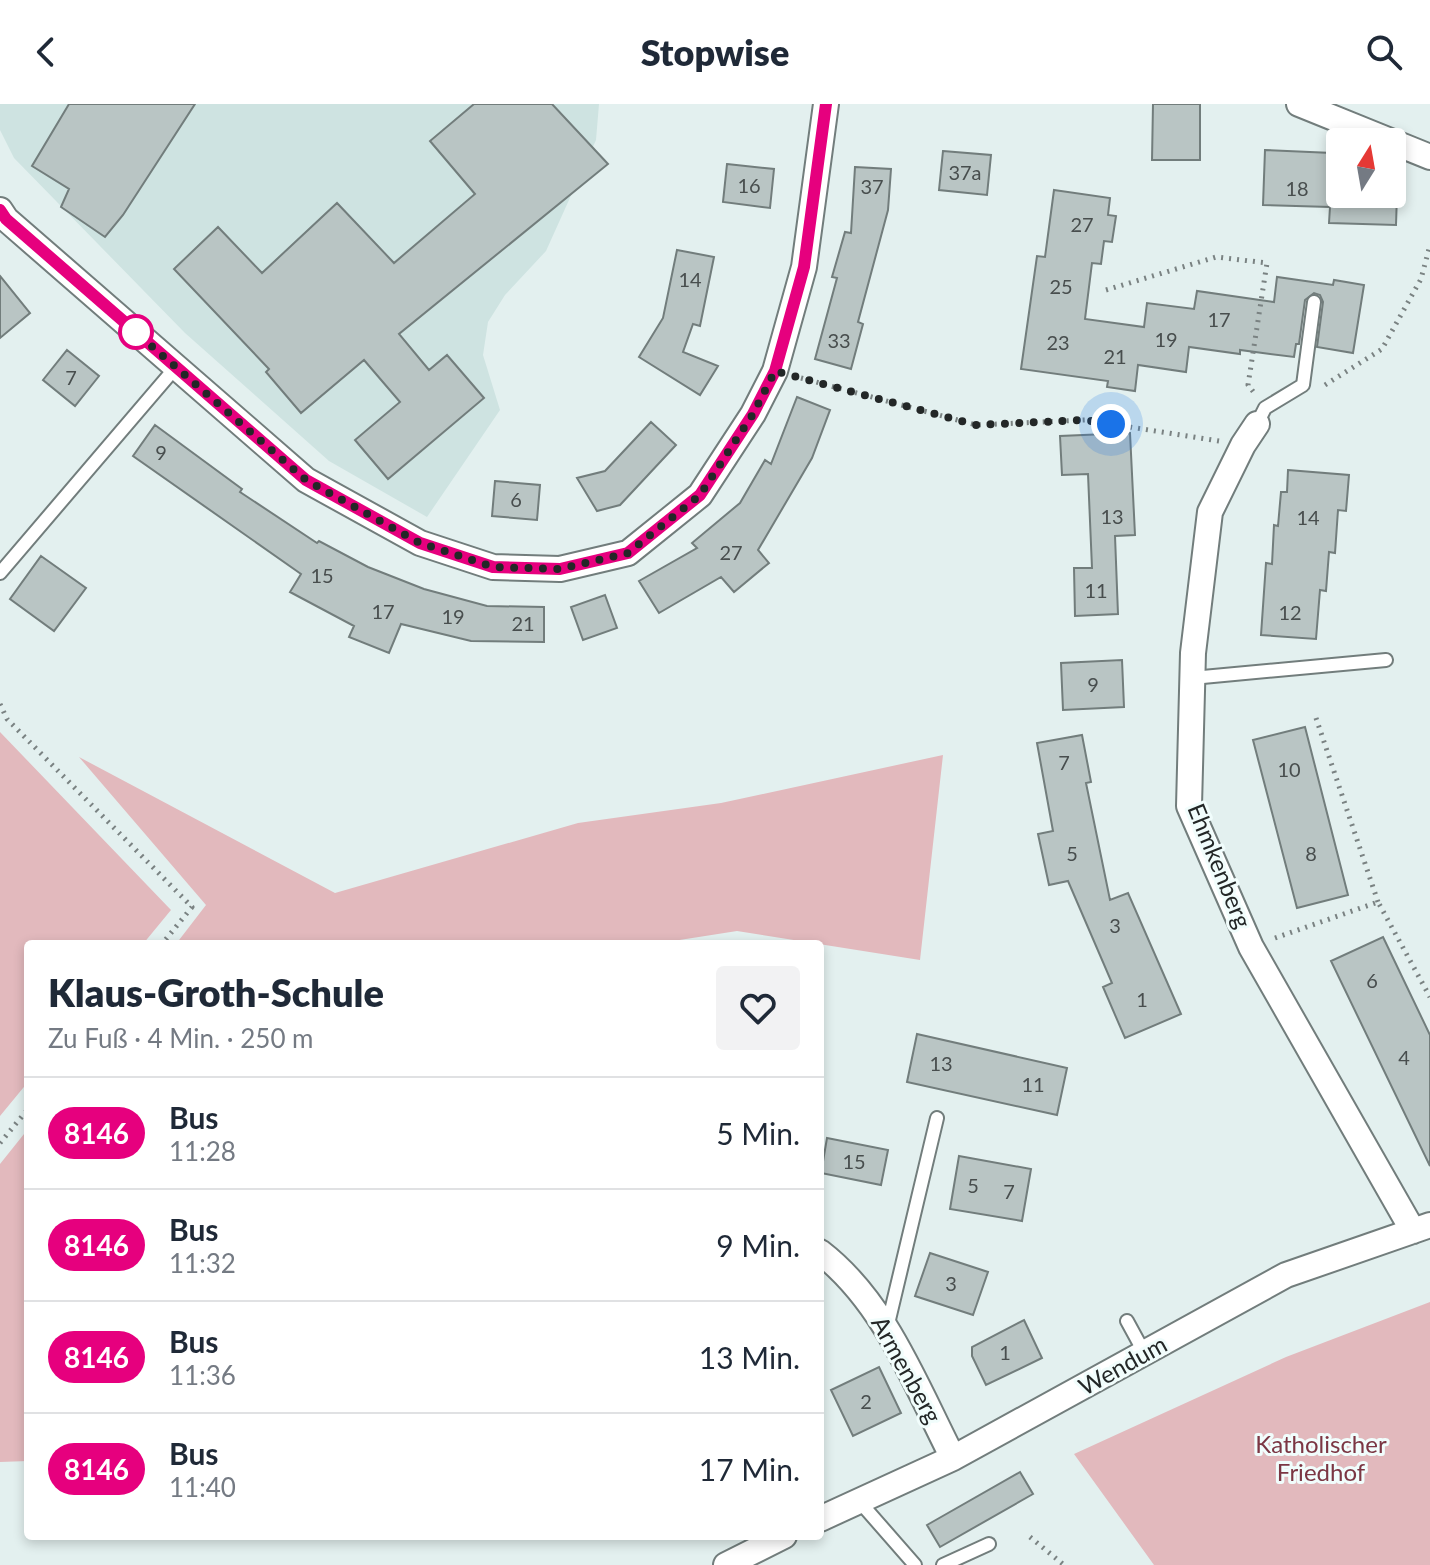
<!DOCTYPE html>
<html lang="de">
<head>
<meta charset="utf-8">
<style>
	body { margin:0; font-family:Lato,sans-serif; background:#f2f2f3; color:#1f2937; height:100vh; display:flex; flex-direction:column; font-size:30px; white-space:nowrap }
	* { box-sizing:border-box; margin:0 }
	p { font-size:26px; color:#747a83 }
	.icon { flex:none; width:44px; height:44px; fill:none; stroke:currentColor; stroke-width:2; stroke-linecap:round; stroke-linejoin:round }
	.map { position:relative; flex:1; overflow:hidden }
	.side { position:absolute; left:24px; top:836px; width:800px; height:600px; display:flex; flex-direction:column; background:#fff; border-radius:8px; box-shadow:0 4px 12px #0003 }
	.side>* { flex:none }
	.badge { padding:0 16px; border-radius:26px; font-size:28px; line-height:52px }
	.needle { width:52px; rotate:11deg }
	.tools { position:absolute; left:1326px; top:24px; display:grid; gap:16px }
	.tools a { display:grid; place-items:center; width:80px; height:80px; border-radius:8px; background:#fff; box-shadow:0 4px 12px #0003; font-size:40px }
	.you { position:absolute; width:40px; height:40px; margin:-20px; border:6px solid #fff; border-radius:50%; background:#1a73e8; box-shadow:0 0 0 12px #1a73e833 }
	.map>.badge { position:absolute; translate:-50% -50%; box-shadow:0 0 0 4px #fff }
	.round { display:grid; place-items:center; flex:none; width:84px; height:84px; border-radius:8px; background:#f2f2f3 }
	.summary { display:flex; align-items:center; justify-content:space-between; height:136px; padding:0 24px }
	h1 { font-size:38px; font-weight:800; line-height:60px }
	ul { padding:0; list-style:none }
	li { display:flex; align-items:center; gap:24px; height:112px; padding:0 24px; border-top:2px solid #e0e1e3 }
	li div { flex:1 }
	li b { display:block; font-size:30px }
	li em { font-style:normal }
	li .badge { min-width:88px; font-weight:700; text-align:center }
	header { display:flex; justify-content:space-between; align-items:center; height:104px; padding:0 24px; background:#fff; font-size:36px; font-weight:800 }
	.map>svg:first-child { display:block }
</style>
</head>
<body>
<header><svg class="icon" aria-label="back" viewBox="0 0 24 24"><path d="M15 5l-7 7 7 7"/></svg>Stopwise<svg class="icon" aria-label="search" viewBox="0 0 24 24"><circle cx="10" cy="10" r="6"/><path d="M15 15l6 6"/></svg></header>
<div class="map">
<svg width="1430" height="1461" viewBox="0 0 1430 1461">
	<rect width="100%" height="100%" fill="#e3f0ef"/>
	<path fill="#cee3e1" d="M 0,0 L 599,0 L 596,36 L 546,147 L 505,191 L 488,218 L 483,251 L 500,306 L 427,413 L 329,357 L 185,229 L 14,54 L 0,26 Z"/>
	<path fill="#e2b9bd" d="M 0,628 L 171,806 L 143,840 L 28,840 L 28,978 L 0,1012 Z
		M 943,651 L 920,856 L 737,827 L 654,840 L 176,840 L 206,801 L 79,653 L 335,789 L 578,719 L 721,699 Z
		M 28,1025 L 28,1357 L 0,1358 L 0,1060 Z
		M 1430,1198 L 1430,1461 L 1154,1461 L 1074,1350 L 1286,1253 Z"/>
	<path fill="#b9c5c4" stroke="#727d7c" stroke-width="2" d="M 69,0 L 195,0 L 123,111 L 105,133 L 61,103 L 69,85 L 32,62 Z
		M 474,0 L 552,0 L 608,60 L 399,230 L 429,266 L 447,251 L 484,294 L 388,375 L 355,336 L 400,298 L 364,256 L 301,309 L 266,268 L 269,265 L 174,165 L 218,123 L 262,169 L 337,99 L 394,159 L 475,90 L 430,37 Z
		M 1153,0 L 1200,0 L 1200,56 L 1152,56 Z
		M 1265,46 L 1332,49 L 1331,69 L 1340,69 L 1340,90 L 1397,90 L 1396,121 L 1329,119 L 1330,103 L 1263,101 Z
		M 943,47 L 991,51 L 987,91 L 939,86 Z
		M 727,60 L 774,65 L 770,104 L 723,98 Z
		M 855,63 L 891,65 L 888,106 L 858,218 L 863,220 L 851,265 L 815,255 L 837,174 L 832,173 L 845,128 L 851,129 Z
		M 1054,86 L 1110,94 L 1108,111 L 1116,112 L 1112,138 L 1104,137 L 1101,160 L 1092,159 L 1085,215 L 1144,223 L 1147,199 L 1194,205 L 1197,187 L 1274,198 L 1277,173 L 1333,181 L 1334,176 L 1364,181 L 1353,249 L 1317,243 L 1323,198 L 1320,191 L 1314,189 L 1305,196 L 1299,240 L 1296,240 L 1294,253 L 1240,246 L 1240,250 L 1189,243 L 1186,268 L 1138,261 L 1135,287 L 1107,283 L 1108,277 L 1021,265 L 1037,152 L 1045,153 Z
		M 677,146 L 714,153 L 700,222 L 693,220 L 683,248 L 718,262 L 700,291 L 639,253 L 663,214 Z
		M 0,172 L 30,209 L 0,234 Z
		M 67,246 L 99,272 L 75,302 L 43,276 Z
		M 797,293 L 830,306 L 812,354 L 758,446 L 769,459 L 734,488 L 721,473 L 659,509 L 639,477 L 697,444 L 692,439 L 740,399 L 765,356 L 771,360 Z
		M 651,318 L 676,341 L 620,401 L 597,407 L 577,374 L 605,367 Z
		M 155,321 L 242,385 L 240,388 L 317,439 L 319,437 L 368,463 L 424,485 L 487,502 L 544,503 L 544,538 L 471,537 L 401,520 L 389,549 L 349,533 L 354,522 L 290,488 L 301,470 L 133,352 Z
		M 1130,329 L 1135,431 L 1115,432 L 1118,510 L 1075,512 L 1074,464 L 1092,464 L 1088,370 L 1062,371 L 1060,332 Z
		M 1288,366 L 1349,371 L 1346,407 L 1338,406 L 1335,449 L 1329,448 L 1326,487 L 1320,486 L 1316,535 L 1261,531 L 1266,459 L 1272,460 L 1274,421 L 1278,422 L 1281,388 L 1287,388 Z
		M 495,377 L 540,381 L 537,416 L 492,412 Z
		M 41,452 L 86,484 L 54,527 L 10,495 Z
		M 605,491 L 617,524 L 583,536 L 571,503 Z
		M 1122,556 L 1124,603 L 1063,606 L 1061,559 Z
		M 1305,623 L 1348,791 L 1297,804 L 1253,636 Z
		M 1082,631 L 1091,678 L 1086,679 L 1110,796 L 1128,789 L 1181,910 L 1125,934 L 1103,883 L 1112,879 L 1068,777 L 1049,781 L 1038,730 L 1053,727 L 1037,639 Z
		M 1383,833 L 1430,931 L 1430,1062 L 1331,857 Z
		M 917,930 L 1067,964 L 1057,1011 L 907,978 Z
		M 827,1034 L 888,1046 L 881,1081 L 821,1069 Z
		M 959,1052 L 1031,1065 L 1022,1117 L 950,1105 Z
		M 930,1149 L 988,1168 L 973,1211 L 915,1192 Z
		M 1024,1216 L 1042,1254 L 986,1281 L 972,1252 L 972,1243 Z
		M 879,1263 L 901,1309 L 853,1332 L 831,1286 Z
		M 1020,1368 L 1033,1390 L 940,1443 L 927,1421 Z"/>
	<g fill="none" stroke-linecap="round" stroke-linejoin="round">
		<g stroke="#727d7c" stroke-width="16">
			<path id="service" d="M 1257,320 L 1265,304 L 1303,281 L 1314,198
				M 0,469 L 176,263
				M 1192,574 L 1386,556
				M 1127,1217 L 1145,1250
				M 887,1224 L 937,1014
				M 859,1397 L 915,1461
				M 943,1461 L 989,1440"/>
		</g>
		<g stroke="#727d7c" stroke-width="28">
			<path id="minor" d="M 1299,0 L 1430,53
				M 0,106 L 6,115 L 306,376 L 420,439 L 493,463 L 560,465 L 628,449 L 700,391 L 753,310 L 775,267 L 804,163 L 826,0
				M 1257,320 L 1243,341 L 1210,408 L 1193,549 L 1189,702 L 1251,843 L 1413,1127
				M 820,1148 C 885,1198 916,1282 953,1354
				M 820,1415 L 953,1354 L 1286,1171 L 1430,1121
				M 726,1461 L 784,1432"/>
		</g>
		<path stroke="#7a8282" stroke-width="5" stroke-dasharray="2 6" stroke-linecap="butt" d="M 1106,186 L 1216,153 L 1267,159 L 1248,281 L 1255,290
			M 801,274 L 976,321 L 1085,316 L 1219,337
			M 1325,281 L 1382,245 L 1421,175 L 1430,141
			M 0,600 L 7,615 L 192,803 L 162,840
			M 1316,614 L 1378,798
			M 1275,834 L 1378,798 L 1430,893
			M 0,1039 L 28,1005
			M 1030,1433 L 1064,1461"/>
		<use href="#service" stroke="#fff" stroke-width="12"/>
		<use href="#minor" stroke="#fff" stroke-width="24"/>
	</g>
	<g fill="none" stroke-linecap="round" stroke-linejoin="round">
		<g stroke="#fff" stroke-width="18">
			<path id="line" d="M 0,106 L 6,115 L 306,376 L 420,439 L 493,463 L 560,465 L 628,449 L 700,391 L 753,310 L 775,267 L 804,163 L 826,0"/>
		</g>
		<use href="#line" stroke="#e6007e" stroke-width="12"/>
		<path stroke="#232727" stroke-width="8" stroke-dasharray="0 14.4" d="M 136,228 L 133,226 L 306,376 L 420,439 L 493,463 L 560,465 L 628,449 L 700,391 L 753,310 L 775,267 L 976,321 L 1085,316 L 1111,320"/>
	</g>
	<circle fill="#fff" stroke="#e6007e" stroke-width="4" cx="136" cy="228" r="16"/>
	<g text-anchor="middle" stroke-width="6" stroke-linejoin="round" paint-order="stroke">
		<g font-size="20" fill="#484e4e">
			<text x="965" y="76">37a</text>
			<text x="749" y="89">16</text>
			<text x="872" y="90">37</text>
			<text x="1297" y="92">18</text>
			<text x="1082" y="128">27</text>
			<text x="690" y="183">14</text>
			<text x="1061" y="190">25</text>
			<text x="1219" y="223">17</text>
			<text x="1166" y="243">19</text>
			<text x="839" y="244">33</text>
			<text x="1058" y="246">23</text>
			<text x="1115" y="260">21</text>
			<text x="71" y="281">7</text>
			<text x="161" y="356">9</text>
			<text x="516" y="403">6</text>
			<text x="1112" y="420">13</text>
			<text x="1308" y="421">14</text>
			<text x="731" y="456">27</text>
			<text x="322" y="479">15</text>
			<text x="1096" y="494">11</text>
			<text x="383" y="515">17</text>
			<text x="1290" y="516">12</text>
			<text x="453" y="520">19</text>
			<text x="523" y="527">21</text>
			<text x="1093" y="588">9</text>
			<text x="1064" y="666">7</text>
			<text x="1289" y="673">10</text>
			<text x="1072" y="757">5</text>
			<text x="1311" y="757">8</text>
			<text x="1115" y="829">3</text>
			<text x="1372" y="884">6</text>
			<text x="1142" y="903">1</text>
			<text x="1404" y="961">4</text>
			<text x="941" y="967">13</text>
			<text x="1033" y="988">11</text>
			<text x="854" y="1065">15</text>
			<text x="973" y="1089">5</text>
			<text x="1009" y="1095">7</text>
			<text x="951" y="1187">3</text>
			<text x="1005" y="1256">1</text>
			<text x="866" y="1305">2</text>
		</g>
		<g font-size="24" fill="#232727" stroke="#f1fdfc">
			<text transform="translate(1219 762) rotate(68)" y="8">Ehmkenberg</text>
			<text transform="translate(1123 1262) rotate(-29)" y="8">Wendum</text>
			<text transform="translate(906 1266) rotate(61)" y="8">Armenberg</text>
		</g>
		<g font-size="24" fill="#7b3643" stroke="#f1fdfc">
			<text x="1321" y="1349">Katholischer<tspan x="1321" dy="28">Friedhof</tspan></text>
		</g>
	</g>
</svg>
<div class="tools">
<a><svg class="needle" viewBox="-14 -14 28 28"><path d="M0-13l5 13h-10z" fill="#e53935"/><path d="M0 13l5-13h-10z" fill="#747a83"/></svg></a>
</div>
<div class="you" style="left:1111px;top:320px"></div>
<section class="side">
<div class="summary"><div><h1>Klaus-Groth-Schule</h1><p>Zu Fuß · 4 Min. · 250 m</p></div><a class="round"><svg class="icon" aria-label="heart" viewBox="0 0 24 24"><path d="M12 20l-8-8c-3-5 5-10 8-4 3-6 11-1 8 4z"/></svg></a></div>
<ul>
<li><span class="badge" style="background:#e6007e;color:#fff">8146</span><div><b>Bus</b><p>11:28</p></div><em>5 Min.</em></li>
<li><span class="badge" style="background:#e6007e;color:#fff">8146</span><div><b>Bus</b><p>11:32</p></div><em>9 Min.</em></li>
<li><span class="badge" style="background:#e6007e;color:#fff">8146</span><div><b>Bus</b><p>11:36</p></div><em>13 Min.</em></li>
<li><span class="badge" style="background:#e6007e;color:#fff">8146</span><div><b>Bus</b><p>11:40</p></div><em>17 Min.</em></li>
</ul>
</section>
</div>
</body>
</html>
